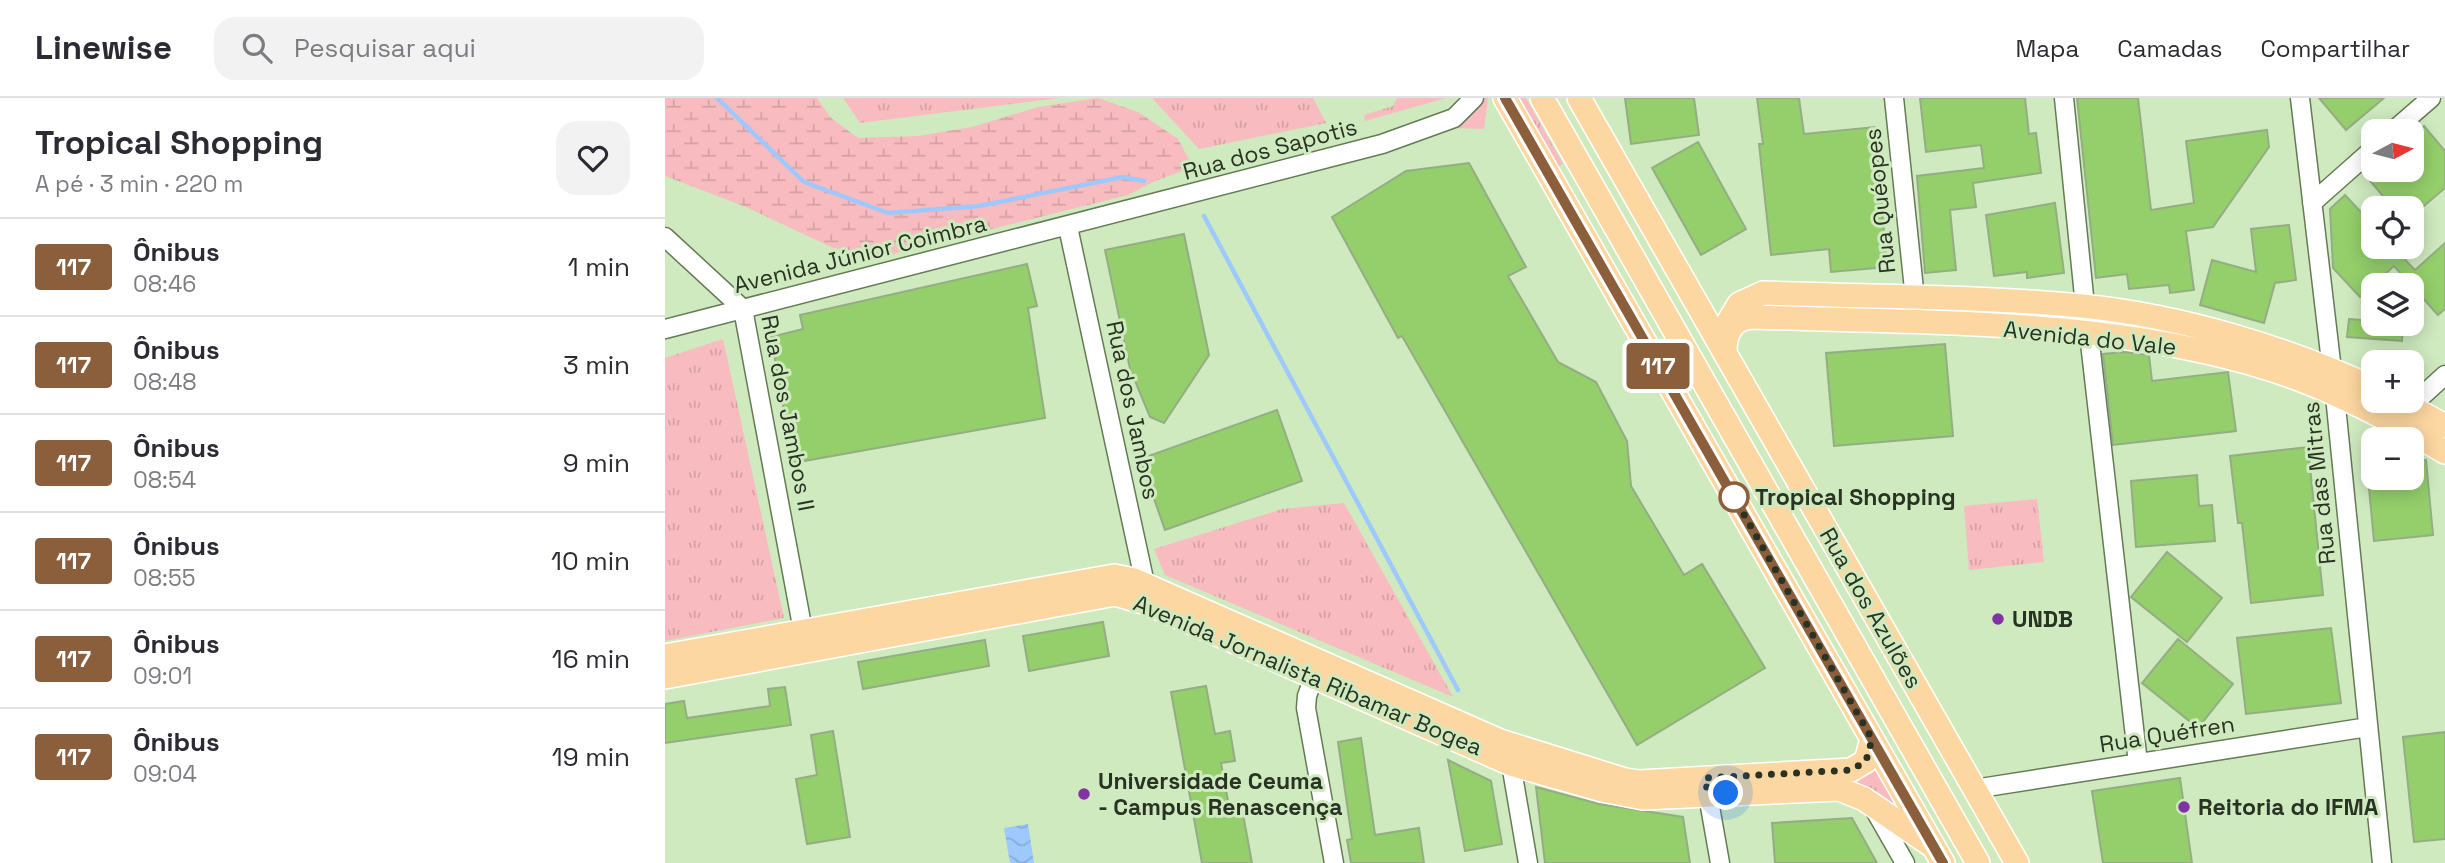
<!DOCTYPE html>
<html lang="pt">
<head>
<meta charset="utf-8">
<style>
	body { margin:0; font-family:"Space Grotesk",sans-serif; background:#f2f2f3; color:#2b2b33; height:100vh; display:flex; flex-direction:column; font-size:26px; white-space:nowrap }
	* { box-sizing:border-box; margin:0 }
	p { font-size:23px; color:#7c7c81 }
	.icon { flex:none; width:38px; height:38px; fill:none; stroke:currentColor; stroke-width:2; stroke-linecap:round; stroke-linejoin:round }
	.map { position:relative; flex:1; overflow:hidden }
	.sheet { display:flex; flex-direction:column; background:#fff; width:665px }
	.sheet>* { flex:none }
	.badge { padding:0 14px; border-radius:5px; font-size:24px; line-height:46px }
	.needle { width:46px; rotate:83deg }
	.controls { position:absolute; left:1696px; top:21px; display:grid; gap:14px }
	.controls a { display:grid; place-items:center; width:63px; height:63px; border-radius:14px; background:#fff; box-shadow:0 4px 18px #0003; font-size:35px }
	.you { position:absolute; width:35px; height:35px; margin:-18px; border:5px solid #fff; border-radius:50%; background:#1a73e8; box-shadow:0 0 0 10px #1a73e833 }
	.map>.badge { position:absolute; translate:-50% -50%; box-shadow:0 0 0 4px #fff }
	.round { display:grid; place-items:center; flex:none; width:74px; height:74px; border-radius:21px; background:#f2f2f3 }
	.head { display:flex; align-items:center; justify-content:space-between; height:119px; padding:0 35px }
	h1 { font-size:33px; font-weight:700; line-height:52px }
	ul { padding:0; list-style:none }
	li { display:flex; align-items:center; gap:21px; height:98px; padding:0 35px; border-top:2px solid #e1e1e2 }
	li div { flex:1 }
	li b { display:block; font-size:26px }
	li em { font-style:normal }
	li .badge { min-width:77px; font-weight:700; text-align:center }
	header { display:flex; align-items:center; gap:42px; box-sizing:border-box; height:98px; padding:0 35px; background:#fff; border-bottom:2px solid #e1e1e2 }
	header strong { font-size:33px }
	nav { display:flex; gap:38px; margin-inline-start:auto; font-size:24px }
	.search { width:490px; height:63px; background:#f2f2f3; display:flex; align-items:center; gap:18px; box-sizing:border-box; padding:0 24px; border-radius:21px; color:#7c7c81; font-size:26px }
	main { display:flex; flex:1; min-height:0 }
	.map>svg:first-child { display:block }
</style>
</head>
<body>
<header>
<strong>Linewise</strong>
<div class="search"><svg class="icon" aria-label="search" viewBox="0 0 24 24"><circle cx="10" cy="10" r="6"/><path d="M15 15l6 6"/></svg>Pesquisar aqui</div>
<nav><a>Mapa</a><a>Camadas</a><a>Compartilhar</a></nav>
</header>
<main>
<section class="sheet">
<div class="head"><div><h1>Tropical Shopping</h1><p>A pé · 3 min · 220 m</p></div><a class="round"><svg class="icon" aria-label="heart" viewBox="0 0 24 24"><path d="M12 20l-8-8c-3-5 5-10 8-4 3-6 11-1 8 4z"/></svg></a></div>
<ul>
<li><span class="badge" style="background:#8b5e3c;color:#fff">117</span><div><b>Ônibus</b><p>08:46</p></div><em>1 min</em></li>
<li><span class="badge" style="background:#8b5e3c;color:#fff">117</span><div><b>Ônibus</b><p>08:48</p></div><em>3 min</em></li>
<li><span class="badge" style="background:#8b5e3c;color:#fff">117</span><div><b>Ônibus</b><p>08:54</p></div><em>9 min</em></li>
<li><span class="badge" style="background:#8b5e3c;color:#fff">117</span><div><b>Ônibus</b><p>08:55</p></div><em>10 min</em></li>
<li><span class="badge" style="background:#8b5e3c;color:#fff">117</span><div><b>Ônibus</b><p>09:01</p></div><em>16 min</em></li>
<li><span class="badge" style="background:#8b5e3c;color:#fff">117</span><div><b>Ônibus</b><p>09:04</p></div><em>19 min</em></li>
</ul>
</section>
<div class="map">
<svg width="1780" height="765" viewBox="0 0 1780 765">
	<defs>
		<pattern id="grass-tufts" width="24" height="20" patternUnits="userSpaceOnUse" patternTransform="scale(1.75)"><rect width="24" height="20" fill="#f8bbbf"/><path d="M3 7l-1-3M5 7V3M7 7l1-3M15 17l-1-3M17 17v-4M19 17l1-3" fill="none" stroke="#d5a1a4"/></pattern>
		<pattern id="wetland-marsh" width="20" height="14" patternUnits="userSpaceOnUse" patternTransform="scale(1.75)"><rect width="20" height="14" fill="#f8bbbf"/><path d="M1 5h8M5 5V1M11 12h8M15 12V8" fill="none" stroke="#d5a1a4"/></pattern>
		<pattern id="water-waves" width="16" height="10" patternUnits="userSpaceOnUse" patternTransform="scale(1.75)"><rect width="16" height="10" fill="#9ec9fe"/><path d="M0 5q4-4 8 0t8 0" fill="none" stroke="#88add9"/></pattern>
	</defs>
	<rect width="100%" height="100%" fill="#cfeabf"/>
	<path fill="url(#grass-tufts)" d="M 178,0 L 394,0 L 195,25 Z
		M 487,0 L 648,0 L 661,25 L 534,51 Z
		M 732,0 L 781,0 L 700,23 L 699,17 L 728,8 Z
		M 816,0 L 823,0 L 819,31 L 787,30 Z
		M 851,0 L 861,0 L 898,66 L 891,70 Z
		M 58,241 L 119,520 L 0,543 L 0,260 Z
		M 1372,401 L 1379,464 L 1304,472 L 1299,408 Z
		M 679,405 L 788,599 L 500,477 L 489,451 L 617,411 Z
		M 1210,664 L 1244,722 L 1191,683 L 1176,680 Z"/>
	<path fill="url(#wetland-marsh)" d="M 0,0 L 152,0 L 166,20 L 193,40 L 253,38 L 307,29 L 373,9 L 433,0 L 473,14 L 513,41 L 528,69 L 490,83 L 463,97 L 224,157 L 168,150 L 81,109 L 0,78 Z"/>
	<path fill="url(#water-waves)" d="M 363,726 L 369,765 L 345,765 L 339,730 Z"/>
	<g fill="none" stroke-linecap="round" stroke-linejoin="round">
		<path stroke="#9ec9fe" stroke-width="4.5" d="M 52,0 L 139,84 L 223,115 L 314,108 L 458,79 L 479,83
			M 539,118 L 793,592"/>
	</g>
	<path fill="#94cf6b" stroke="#94ad85" stroke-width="2" d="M 960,0 L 1029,0 L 1034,37 L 966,46 Z
		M 1092,0 L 1134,0 L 1139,36 L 1210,29 L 1222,169 L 1166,174 L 1164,151 L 1106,157 L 1094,46 L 1098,46 Z
		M 1255,0 L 1360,0 L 1364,36 L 1371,35 L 1376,75 L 1308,85 L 1311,109 L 1285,112 L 1291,172 L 1260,175 L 1252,78 L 1319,70 L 1316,47 L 1261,54 Z
		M 1412,0 L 1473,0 L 1486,112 L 1529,105 L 1521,43 L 1602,32 L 1604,49 L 1548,129 L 1521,133 L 1529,192 L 1505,195 L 1504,187 L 1464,191 L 1462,176 L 1431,180 Z
		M 1654,0 L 1719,0 L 1681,32 Z
		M 1759,28 L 1780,53 L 1780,90 L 1746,119 L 1746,110 L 1728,110 L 1701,78 L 1708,72 L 1746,72 L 1746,39 Z
		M 1033,44 L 1081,131 L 1036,157 L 987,70 Z
		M 804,65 L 861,169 L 843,178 L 893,264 L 931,284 L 962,343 L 966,388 L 1019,477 L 1037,466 L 1100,570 L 972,647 L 737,238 L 733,240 L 667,119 L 741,73 Z
		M 1680,97 L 1708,127 L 1708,149 L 1728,149 L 1750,172 L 1780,145 L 1780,211 L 1773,217 L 1729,168 L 1695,199 L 1668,170 L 1665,111 Z
		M 1390,105 L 1399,175 L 1362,180 L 1362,174 L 1329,178 L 1321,117 Z
		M 1624,127 L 1631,182 L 1610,185 L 1599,225 L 1535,207 L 1547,162 L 1591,174 L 1586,131 Z
		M 519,136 L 544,257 L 499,325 L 485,319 L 465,271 L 440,152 Z
		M 362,166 L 372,208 L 363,210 L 380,320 L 128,365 L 106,239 L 138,231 L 135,217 Z
		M 1684,221 L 1708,223 L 1708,226 L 1738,226 L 1737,243 L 1682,239 Z
		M 1280,246 L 1288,338 L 1169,348 L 1161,255 Z
		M 1459,254 L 1484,257 L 1487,283 L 1563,274 L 1571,333 L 1448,347 L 1438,256 Z
		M 612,312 L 637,383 L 500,432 L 475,361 Z
		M 1643,349 L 1658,497 L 1586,505 L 1577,425 L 1573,425 L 1565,358 Z
		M 1761,362 L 1768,437 L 1709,443 L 1703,380 L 1746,380 L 1746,363 Z
		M 1532,377 L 1534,408 L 1547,407 L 1550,443 L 1471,449 L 1466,383 Z
		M 1502,454 L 1557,500 L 1522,544 L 1466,499 Z
		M 438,524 L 444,558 L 364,573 L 358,538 Z
		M 1666,530 L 1676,605 L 1581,616 L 1572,540 Z
		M 1513,541 L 1568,586 L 1533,630 L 1477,585 Z
		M 320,542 L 324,568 L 198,591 L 193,564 Z
		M 541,588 L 550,636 L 565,633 L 570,663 L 556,665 L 566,719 L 578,716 L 587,765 L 537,765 L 506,594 Z
		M 120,589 L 126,627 L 0,645 L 0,606 L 19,603 L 22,620 L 105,608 L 103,591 Z
		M 168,633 L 185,739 L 142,746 L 131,681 L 152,677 L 146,637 Z
		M 1780,634 L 1780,741 L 1749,744 L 1738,639 Z
		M 696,640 L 710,737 L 754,730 L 759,765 L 686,765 L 682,742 L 687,741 L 673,644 Z
		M 783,662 L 826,683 L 837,746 L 800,753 Z
		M 1515,680 L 1527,765 L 1438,765 L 1427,693 Z
		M 871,689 L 934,706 L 1018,719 L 1025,765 L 880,765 Z
		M 1187,720 L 1212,765 L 1110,765 L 1107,725 Z"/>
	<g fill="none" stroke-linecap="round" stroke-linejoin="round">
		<g stroke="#647b55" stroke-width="21">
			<path id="minor" d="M 1229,0 L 1250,201
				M 1399,0 L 1420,208
				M 1635,0 L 1670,298 L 1717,765
				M 1728,33 L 1766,0
				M 1647,105 L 1708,51
				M 403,129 L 482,495
				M 0,139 L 78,211 L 138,533
				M 0,231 L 717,46 L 789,20 L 809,0
				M 1424,236 L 1473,665
				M 1746,308 L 1780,277
				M 652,570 L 642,598 L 641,610 L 669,765
				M 846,666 L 863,765
				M 1041,686 L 1055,765
				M 1309,691 L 1703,629
				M 1208,709 L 1240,765"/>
		</g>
		<g stroke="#fff" stroke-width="26">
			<path id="major" d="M 840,0 L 1278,765
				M 877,0 L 1313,765
				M 914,0 L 1352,765
				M 1061,228 L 1074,206 L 1098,195 C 1204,199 1312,198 1417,208 C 1516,218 1619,249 1708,290
				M 1060,254 C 1060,235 1067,220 1088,219 C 1256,225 1446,220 1608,272 C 1667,291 1726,322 1780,354
				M 1735,303 L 1780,328
				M 0,558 L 449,478 L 469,482 L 835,643 L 960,682 L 974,684 L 1186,672 L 1201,663 L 1207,641
				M 0,579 L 450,496 L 484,506 L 846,666 L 937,692 L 978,700 L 1174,691 L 1199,701 L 1269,749"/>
		</g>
		<use href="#minor" stroke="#fff" stroke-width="18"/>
		<use href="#major" stroke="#fdd7a1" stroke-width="23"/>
	</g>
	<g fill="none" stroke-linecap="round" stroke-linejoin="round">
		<g stroke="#fff" stroke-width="16">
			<path id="line" d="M 840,0 L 1278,765"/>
		</g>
		<use href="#line" stroke="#8b5e3c" stroke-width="10"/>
		<path stroke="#293323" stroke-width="7" stroke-dasharray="0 12.6" d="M 1061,695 L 1043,696 L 1040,680 L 1186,672 L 1201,663 L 1207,641 L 1069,399"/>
	</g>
	<circle fill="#fff" stroke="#8b5e3c" stroke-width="3.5" cx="1069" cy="399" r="14"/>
	<g fill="#8133a3" stroke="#cfeabf" stroke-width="2.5">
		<circle cx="1333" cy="521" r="7"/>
		<circle cx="419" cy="696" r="7"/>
		<circle cx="1519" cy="709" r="7"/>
	</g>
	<g text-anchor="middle" stroke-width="6" stroke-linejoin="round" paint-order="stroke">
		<g font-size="23" fill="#293323" stroke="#cfeabf">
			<text transform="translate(605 51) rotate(-15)" y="8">Rua dos Sapotis</text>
			<text transform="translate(1215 103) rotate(-96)" y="8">Rua Quéopes</text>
			<text transform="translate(195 156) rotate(-14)" y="8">Avenida Júnior Coimbra</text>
			<text transform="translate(1425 240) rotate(6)" y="8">Avenida do Vale</text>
			<text transform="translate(468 312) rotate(78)" y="8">Rua dos Jambos</text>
			<text transform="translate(123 315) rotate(79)" y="8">Rua dos Jambos II</text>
			<text transform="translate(1654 385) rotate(-96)" y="8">Rua das Mitras</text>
			<text transform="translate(1206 510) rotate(60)" y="8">Rua dos Azulões</text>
			<text transform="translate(643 577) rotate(23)" y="8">Avenida Jornalista Ribamar Bogea</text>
			<text transform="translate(1502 636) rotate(-9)" y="8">Rua Quéfren</text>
		</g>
		<g font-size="23" font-weight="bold" fill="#293323" stroke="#cfeabf" text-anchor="start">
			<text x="1090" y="407">Tropical Shopping</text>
		</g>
		<g font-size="23" font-weight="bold" fill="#293323" stroke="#cfeabf" text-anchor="start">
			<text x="1347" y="529">UNDB</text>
			<text x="433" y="691">Universidade Ceuma<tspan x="433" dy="26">- Campus Renascença</tspan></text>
			<text x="1533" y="717">Reitoria do IFMA</text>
		</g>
	</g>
</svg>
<div class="controls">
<a><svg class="needle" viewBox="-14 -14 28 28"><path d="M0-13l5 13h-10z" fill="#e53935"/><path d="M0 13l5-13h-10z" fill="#7c7c81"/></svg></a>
<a><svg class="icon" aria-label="locate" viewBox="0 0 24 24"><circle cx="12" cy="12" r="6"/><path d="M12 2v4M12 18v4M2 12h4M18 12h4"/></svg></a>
<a><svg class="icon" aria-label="layers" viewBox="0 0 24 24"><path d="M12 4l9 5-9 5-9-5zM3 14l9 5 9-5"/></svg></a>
<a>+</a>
<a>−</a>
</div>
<div class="you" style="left:1061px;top:695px"></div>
<b class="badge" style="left:993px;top:268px;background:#8b5e3c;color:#fff">117</b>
</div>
</main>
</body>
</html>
